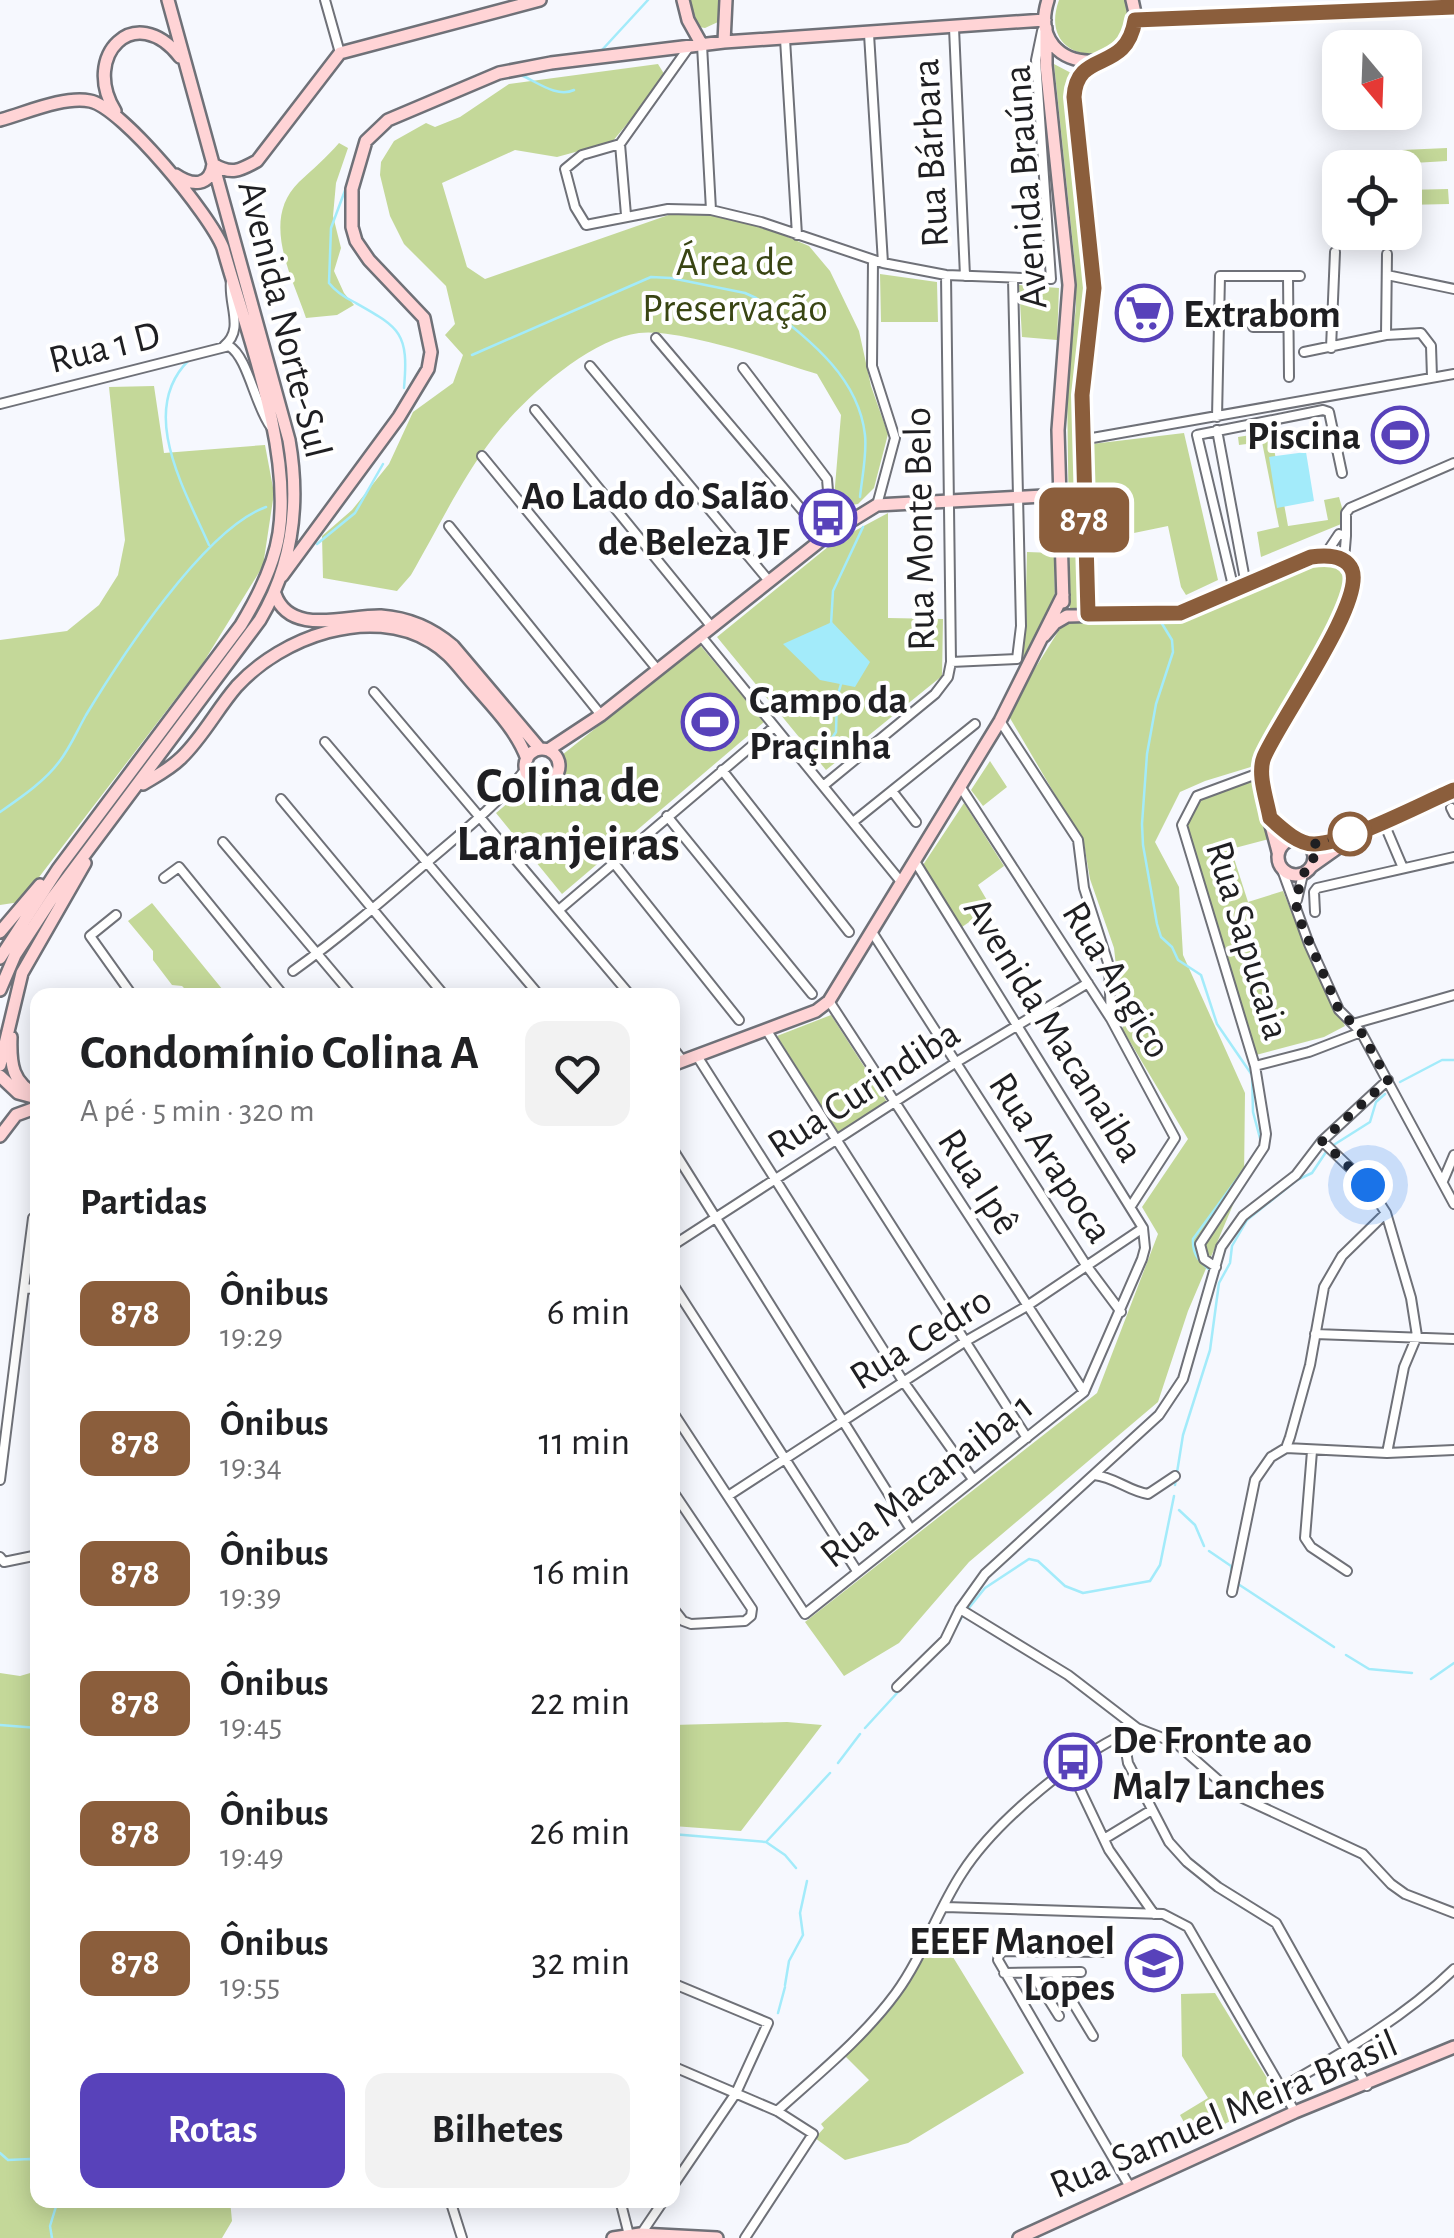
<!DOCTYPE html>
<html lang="pt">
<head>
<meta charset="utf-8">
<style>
	body { margin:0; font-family:"Alegreya Sans",sans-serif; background:#f2f2f2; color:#202124; height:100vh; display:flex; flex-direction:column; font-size:38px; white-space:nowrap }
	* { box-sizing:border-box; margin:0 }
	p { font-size:32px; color:#757577 }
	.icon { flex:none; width:55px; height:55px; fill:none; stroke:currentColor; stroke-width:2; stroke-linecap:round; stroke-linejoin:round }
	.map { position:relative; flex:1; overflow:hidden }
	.panel { position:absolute; left:30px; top:988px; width:650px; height:1220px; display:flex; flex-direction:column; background:#fff; border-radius:20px; box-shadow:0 5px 25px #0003 }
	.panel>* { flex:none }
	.badge { padding:0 20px; border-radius:15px; font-size:35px; line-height:65px }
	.needle { width:65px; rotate:161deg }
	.controls { position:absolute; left:1322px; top:30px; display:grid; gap:20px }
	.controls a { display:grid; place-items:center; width:100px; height:100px; border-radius:20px; background:#fff; box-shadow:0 5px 25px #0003; font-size:50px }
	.you { position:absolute; width:50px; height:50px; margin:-25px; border:8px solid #fff; border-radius:50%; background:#1a73e8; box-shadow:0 0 0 15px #1a73e833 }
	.map>.badge { position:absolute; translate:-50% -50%; box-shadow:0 0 0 5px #fff }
	h2 { padding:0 50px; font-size:38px; line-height:90px }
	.round { display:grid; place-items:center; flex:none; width:105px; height:105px; border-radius:20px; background:#f2f2f2 }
	.summary { display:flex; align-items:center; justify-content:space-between; height:170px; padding:0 50px }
	h1 { font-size:48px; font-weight:700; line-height:75px }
	.primary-button { display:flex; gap:20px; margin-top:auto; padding:20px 50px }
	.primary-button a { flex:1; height:115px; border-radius:20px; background:#5842ba; color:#fff; font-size:40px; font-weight:700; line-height:115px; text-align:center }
	.primary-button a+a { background:#f2f2f2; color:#202124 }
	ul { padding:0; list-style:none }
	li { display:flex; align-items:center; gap:30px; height:130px; padding:0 50px }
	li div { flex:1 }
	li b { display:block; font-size:38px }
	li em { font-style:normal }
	li .badge { min-width:110px; font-weight:700; text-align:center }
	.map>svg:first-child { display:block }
</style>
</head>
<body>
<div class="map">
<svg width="1454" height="2238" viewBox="0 0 1454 2238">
	<rect width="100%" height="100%" fill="#f6f8fe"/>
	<path fill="#c4d899" d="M 688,0 L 718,0 L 718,22 L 705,28 C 689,26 690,13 688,0 Z
		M 1059,0 L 1127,0 C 1155,70 1032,75 1059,0 Z
		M 658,64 L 666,77 L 612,142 L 557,157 L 515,150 L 442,183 L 467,267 L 485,279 L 680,211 L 750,221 L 809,246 L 830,271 L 859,331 L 871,386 L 888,434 L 874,488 L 858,504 L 839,507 L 834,498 L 841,415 L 817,374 C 775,361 679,328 639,333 C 589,339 523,399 493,438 C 463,476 436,532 411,575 L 397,591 L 323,578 L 322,536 L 352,510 L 389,464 L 413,412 L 453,383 L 463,355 L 445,335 L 455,324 L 446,286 L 404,244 L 390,216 L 380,175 L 381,162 L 394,141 L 426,123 L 435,127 L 460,117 L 509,84 Z
		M 1054,64 L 1073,74 L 1068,92 L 1087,278 L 1084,341 L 1077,380 L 1081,610 L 1070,609 L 1067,384 L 1076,307 L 1075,265 Z
		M 339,143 L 348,148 L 336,183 L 333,216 L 341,248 L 334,271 L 344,293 L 354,305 L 337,315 L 306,318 C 292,276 260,220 299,182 C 313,169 326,158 339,143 Z
		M 1447,148 L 1447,161 L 1380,165 L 1379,151 Z
		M 1448,189 L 1449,204 L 1405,205 L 1405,190 Z
		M 880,274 L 937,282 L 938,322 L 881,322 Z
		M 1019,285 L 1059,288 L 1057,340 L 1022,337 Z
		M 154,386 L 164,453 L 265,445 L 274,493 L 263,566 L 203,663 L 20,902 L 0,905 L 0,640 L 67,631 L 99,605 L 118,575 L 125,540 L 109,387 Z
		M 1271,432 L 1288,526 L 1328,520 L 1324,500 L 1339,497 L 1346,522 L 1261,557 L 1257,532 L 1279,527 L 1262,442 L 1239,445 L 1238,437 Z
		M 1184,433 L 1218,580 L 1186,595 L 1181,587 L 1168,526 L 1095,541 L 1092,444 Z
		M 888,513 L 888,618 L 943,619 L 942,676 L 826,770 L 717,637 L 834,542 Z
		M 1027,552 L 1054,553 L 1055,601 L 1019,664 L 1025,634 Z
		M 1315,560 L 1338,561 L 1349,581 L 1345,596 L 1254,766 L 1205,781 L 1180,792 L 1155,842 L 1179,887 L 1183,955 L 1245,1093 L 1244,1179 L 1188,1311 L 1158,1402 L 969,1562 L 899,1643 L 844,1676 L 805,1622 L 1097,1393 L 1158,1234 L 1142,1207 L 1188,1139 L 1123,1030 L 1114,948 L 1090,879 L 1084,844 L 1007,713 L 1066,619 L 1178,616 L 1215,607 Z
		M 700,645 L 764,722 L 562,894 L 496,813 L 527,787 L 546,791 L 565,775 L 562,755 Z
		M 990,761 L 1007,787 L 983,806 L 971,790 Z
		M 1251,779 L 1269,839 L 1231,849 L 1248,902 L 1283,891 L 1311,960 L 1345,1026 L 1324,1037 L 1256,1055 L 1186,831 L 1194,803 Z
		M 964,803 L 1004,866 L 978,885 L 991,907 L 962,927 L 923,865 Z
		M 152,903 L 227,995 L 191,995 L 182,986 L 172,985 L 153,960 L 153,951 L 128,921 Z
		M 831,1015 L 887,1102 L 838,1133 L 777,1036 Z
		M 37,1671 L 38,2200 L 230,2200 L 232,2221 L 222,2238 L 0,2238 L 0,1673 L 20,1676 Z
		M 787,1722 L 822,1725 L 741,1831 L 673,1826 L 673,1725 Z
		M 937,1931 L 1024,2073 L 908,2143 L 845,2160 L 815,2138 L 824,2128 L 821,2124 L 869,2080 L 844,2055 L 899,1995 Z
		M 1215,1993 L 1278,2096 L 1194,2140 L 1180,2115 L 1208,2098 L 1182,2056 L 1181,1994 Z"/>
	<path fill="#a3ebfa" d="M 1306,452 L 1314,501 L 1277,508 L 1269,457 Z
		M 832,622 L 870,662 L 855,687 L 820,680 L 783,644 Z"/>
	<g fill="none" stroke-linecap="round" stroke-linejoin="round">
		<path stroke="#a3ebfa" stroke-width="2.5" d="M 602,50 L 648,0
			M 521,75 C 537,82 557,98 574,90
			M 350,177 L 331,228 L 329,283 C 336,292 344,297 354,302 C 400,328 409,332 404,388
			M 472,355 L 651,277 L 671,278 L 745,293 L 756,298 C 801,334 858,372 865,435 C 867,455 862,477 860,497
			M 189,360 C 137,411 185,490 209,545
			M 317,544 L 355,513 L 383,464
			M 1161,622 L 1172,640 L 1173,652 L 1156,704 L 1147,754 L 1142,824 L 1143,845 L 1157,924 L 1161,937 L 1172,947 L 1178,960 L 1201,975 L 1217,1024 L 1252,1075 L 1253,1112 L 1261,1142
			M 831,624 L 833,591 L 863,527
			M 817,761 L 836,732 L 837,698 L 841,684
			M 0,812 C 20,798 44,782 59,762 C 70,748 77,731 86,715 C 120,659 204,529 266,507
			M 1400,1082 L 1442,1060 L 1454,1060
			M 1332,1146 L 1370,1122 L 1376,1102 L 1385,1094
			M 1212,1272 C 1200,1262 1192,1255 1193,1239 L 1256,1153
			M 1175,1485 L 1183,1435 L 1210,1350 L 1219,1283 L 1230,1263 L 1232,1246 L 1247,1220 L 1297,1180 L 1312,1173 L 1328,1149
			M 1179,1510 L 1195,1525 L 1204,1546
			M 1209,1551 L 1231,1566 L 1232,1575
			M 1235,1582 L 1334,1647
			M 968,1609 L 985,1588 L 1029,1559 L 1038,1561 L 1065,1586 L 1083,1593 L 1150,1581 L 1160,1565 L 1174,1496
			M 947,1642 L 963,1615
			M 1346,1655 L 1369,1669 L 1412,1673
			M 1431,1679 L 1454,1663
			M 0,1725 L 38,1728
			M 865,1728 L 898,1692
			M 838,1763 L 860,1734
			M 672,1834 L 766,1842 L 785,1855 L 796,1868
			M 767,1841 L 830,1773
			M 785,1985 L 789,1961 L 803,1935 L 800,1913 L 807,1881
			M 778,2013 L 785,1987
			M 0,2153 L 8,2160 L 30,2159 L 38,2164
			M 52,2238 L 50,2226 L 58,2200"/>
		<g stroke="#6f7178" stroke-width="12">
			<path id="street" d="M 325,0 L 340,53
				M 954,28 L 965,276
				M 869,34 L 883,263
				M 785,39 L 797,235
				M 702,45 L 711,210
				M 689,47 L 620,144 L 582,155 L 565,169 L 575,207 L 586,225 L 668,209 L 711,210 L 761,222 L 883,263 L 946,275 L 1051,279 L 1036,60 L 1042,31
				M 620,144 L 626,215
				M 873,260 L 872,366 L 895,438 L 877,505
				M 1387,275 L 1454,289
				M 1288,276 L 1289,377
				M 1253,327 L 1288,327
				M 1386,335 L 1387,254
				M 656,338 L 825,537
				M 224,346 C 245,329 228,305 231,281
				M 1331,348 L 1335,252
				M 1304,352 L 1386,335 L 1421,333 L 1431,346 L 1432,377
				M 590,366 L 769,581
				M 743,368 L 827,479 L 828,491 L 812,522
				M 0,404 L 229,346 C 248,357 255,406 271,427
				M 535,410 L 711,626
				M 1217,417 L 1220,276 L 1300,276
				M 1217,430 L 1246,585
				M 1081,440 L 1454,374
				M 482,456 L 657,669
				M 449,526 L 601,715
				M 1346,536 L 1346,513 L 1350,508 L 1454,463
				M 1325,555 L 1339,534 L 1346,536 L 1344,560
				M 1234,590 L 1197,435 L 1323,410 L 1329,412 L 1342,473
				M 700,635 L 902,883
				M 951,662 L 1017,659 L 1021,626 L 1013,279
				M 374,692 L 630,995
				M 1000,721 L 1078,840 L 1084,888 L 1109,966 L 1111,1018
				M 325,742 L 539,995
				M 722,770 L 849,932
				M 823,786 L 935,694 L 948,677 L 951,662 L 946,275
				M 960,786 L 1111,1019 L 1175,1138 L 1131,1206
				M 892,791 L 916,822
				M 510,792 L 532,780
				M 281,799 L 444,995
				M 1451,808 L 1454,814
				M 667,816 L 812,994
				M 1383,821 L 1403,868
				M 853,822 L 975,724
				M 223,842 L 352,995
				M 613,862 L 739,1020
				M 1281,867 L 1309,944 L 1339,1010 L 1361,1032 L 1454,1204
				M 164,878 L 179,867 L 283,995
				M 1297,900 L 1303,874
				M 560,909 L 774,727
				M 1315,912 L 1314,892 L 1317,888 L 1454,857
				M 116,915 L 90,936 L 132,995
				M 872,932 L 1086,1265 L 1121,1312
				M 293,971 C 339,938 382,901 425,864 C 460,834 496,806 525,770
				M 829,1001 L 1084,1392
				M 1353,1024 L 1454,995
				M 767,1031 L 1027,1438
				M 672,1047 L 683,1061
				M 697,1056 L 903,1381 L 972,1478
				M 1255,1066 L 1309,1052 L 1361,1032
				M 1322,1141 L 1368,1185 L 1386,1213 L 1411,1298 L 1417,1336 L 1404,1367 L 1387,1453
				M 672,1148 L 910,1528
				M 1443,1181 L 1454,1155
				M 33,1218 L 24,1288 L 38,1289
				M 672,1246 L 955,1063 L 1088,983
				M 1216,1267 L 1204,1259 L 1200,1244 L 1264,1147 L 1266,1134 L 1255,1066 L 1182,825 L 1197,796 L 1262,772
				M 672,1283 L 857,1571
				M 1315,1334 L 1454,1339
				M 672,1411 L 805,1614 L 1084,1392 L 1142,1259 L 1145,1248 L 1143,1228 L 916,863
				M 1286,1448 L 1387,1453 L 1454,1450
				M 1312,1451 L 1305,1538 L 1311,1547 L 1347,1571
				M 1094,1475 C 1115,1477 1128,1491 1148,1494 L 1175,1476
				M 0,1480 L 24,1288
				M 672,1490 L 752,1609 L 751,1616 L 745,1621 L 691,1624 L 683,1621 L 672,1607
				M 728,1496 L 966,1341 L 1027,1306 L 1143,1228
				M 0,1557 L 4,1562 L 38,1555
				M 1232,1592 L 1255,1480 L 1271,1457 L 1286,1448 L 1290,1437 L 1310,1365 L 1324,1287 L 1342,1256 L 1386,1213
				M 960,1609 L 1068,1675 L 1137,1728
				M 897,1687 L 945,1640 L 960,1609 L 985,1574 L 1159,1415 L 1183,1379 L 1221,1247 L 1243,1216 L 1296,1175 L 1322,1141 L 1388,1080
				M 1123,1734 L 1128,1763 L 1169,1842 L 1187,1862 L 1218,1887 L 1276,1923 L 1367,2086
				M 1070,1768 L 1109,1850 L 1154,1914
				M 1104,1839 L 1150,1811
				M 945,1907 L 1163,1914 L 1188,1927 L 1295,2112
				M 1102,1952 L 1005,1951 L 999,1954 L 998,1960 L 1130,2187
				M 1004,1973 L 1081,1972
				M 1032,1973 L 1059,2016
				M 1055,1973 L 1093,2036
				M 672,1983 L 768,2023 L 736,2093 L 672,2187
				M 672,2066 L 777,2111 L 813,2134 L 745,2238
				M 1281,2088 C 1342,2053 1404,2018 1454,1969
				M 777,2111 C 818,2074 863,2038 896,1993 C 923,1956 937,1911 962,1873 C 996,1820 1079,1752 1137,1728 L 1176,1743 L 1234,1794 L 1363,1854 L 1391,1884 L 1405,1894 L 1454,1913
				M 450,2200 L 462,2238
				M 620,2200 L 629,2235
				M 641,2234 L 664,2200"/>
		</g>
		<g stroke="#6f7178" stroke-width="16">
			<path id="secondary" d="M 683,0 L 688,20 L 702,45
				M 1048,0 C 1022,81 1157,82 1132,0
				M 1135,21 L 1454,7
				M 1046,28 L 1046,65 L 1069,285 L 1058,430 L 1063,602
				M 724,42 L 726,0
				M 115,111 C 81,56 135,0 180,57
				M 0,120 C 26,113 63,96 90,101 C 122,107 211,216 223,248 C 246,331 292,447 279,533 C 274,566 258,597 241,625 L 58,869 L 0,958
				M 213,164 C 231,175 239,171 257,161 L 340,53 L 540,0
				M 176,175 C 192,186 210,187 213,164
				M 282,576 L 399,417 L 428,369 L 431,352 L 424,318 L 369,260 L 356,241 L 352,227 L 352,189 L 366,141 L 388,120 L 499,73 L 551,63 L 724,42 L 1045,20
				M 275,594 C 290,637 347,615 381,616 C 409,618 432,628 453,646 L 540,749
				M 1088,614 L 1082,395 L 1094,289 L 1074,97 C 1075,74 1084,69 1104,60
				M 1044,636 L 1055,623 L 1067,616 L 1180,613 L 1311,557 C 1422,541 1269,729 1262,762 C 1257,784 1273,830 1278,852
				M525 766a17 17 0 1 1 34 0a17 17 0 1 1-34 0Z
				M 548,750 L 601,715 L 825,537 L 877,505 L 1062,495
				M 143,784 C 156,776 170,769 181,758 C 203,737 217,709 237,686 C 282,637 370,605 431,642 C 445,650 454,661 464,673 C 485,699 516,727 527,759
				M1278 857a18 18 0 1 1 36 0a18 18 0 1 1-36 0Z
				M 1311,845 L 1365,829 L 1454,790
				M 1312,866 L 1353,837
				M 0,932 L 40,885
				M 0,990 L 15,955 L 53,897 L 260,620 C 293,564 300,503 289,440 L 168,0
				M 11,1037 C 10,1064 12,1083 38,1096
				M 0,1065 L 22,973 L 85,863
				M 672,1065 L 816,1011 L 829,1001 L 1000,721 L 1063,595
				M 0,1076 L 18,1093 L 33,1097
				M 0,1136 L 16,1115 L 38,1107
				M 613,2238 L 640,2234 L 717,2238
				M 1019,2238 L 1295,2112 L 1454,2047"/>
		</g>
		<use href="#street" stroke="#fff" stroke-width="8"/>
		<use href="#secondary" stroke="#ffd4d6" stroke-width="11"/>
	</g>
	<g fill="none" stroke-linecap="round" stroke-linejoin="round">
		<g stroke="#fff" stroke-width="22">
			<path id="line" d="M 1454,7 L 1135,20 C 1126,75 1077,48 1074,97 L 1094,288 L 1082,395 L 1088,614 L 1180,613 L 1311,557 C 1325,555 1345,554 1352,570 C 1365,602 1279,721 1264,757 C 1257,774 1267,800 1270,818 C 1282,829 1299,845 1315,844 C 1350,842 1419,805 1454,790"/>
		</g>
		<use href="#line" stroke="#8b5e3c" stroke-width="15"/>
		<path stroke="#1f1f22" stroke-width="10" stroke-dasharray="0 18" d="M 1350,834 L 1311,845 L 1314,862 L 1303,874 L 1299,888 L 1296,904 L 1299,918 L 1339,1010 L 1361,1032 L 1388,1080 L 1322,1141 L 1368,1185"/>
	</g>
	<defs>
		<g id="supermarket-ring" transform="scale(2.875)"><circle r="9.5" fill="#fff" stroke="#5842ba" stroke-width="1.5"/><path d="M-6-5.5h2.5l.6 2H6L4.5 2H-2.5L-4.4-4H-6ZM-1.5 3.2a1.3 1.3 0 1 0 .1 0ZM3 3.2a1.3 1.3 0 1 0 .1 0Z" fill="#5842ba"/></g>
		<g id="stadium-ring" transform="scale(2.875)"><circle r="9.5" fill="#fff" stroke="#5842ba" stroke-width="1.5"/><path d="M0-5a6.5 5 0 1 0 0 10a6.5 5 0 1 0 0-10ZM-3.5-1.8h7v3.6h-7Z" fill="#5842ba"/></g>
		<g id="bus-ring" transform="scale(2.875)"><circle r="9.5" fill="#fff" stroke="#5842ba" stroke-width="1.5"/><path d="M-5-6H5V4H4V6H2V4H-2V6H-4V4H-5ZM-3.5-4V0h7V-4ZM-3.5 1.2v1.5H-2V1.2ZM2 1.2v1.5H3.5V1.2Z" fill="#5842ba"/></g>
		<g id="school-ring" transform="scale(2.875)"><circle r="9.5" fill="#fff" stroke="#5842ba" stroke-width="1.5"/><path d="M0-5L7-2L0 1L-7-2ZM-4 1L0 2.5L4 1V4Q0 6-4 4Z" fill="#5842ba"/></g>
	</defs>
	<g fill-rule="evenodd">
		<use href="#supermarket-ring" x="1144" y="313"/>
		<use href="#stadium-ring" x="1400" y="435"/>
		<use href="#bus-ring" x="828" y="518"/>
		<use href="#stadium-ring" x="710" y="722"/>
		<use href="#bus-ring" x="1073" y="1762"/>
		<use href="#school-ring" x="1154" y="1963"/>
	</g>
	<circle fill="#fff" stroke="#8b5e3c" stroke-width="5" cx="1350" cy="834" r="20"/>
	<g text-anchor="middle" stroke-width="8" stroke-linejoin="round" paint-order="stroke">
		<g font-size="40" fill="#1f1f22" stroke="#fff">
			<text transform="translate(929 153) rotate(-93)" y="14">Rua Bárbara</text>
			<text transform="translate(1024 187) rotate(-94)" y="14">Avenida Braúna</text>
			<text transform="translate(286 319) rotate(76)" y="14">Avenida Norte-Sul</text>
			<text transform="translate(104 346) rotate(-14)" y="14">Rua 1 D</text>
			<text transform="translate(918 529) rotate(-91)" y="14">Rua Monte Belo</text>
			<text transform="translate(1249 940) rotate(73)" y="14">Rua Sapucaia</text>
			<text transform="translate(1118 979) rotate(59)" y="14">Rua Angico</text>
			<text transform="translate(1055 1029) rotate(58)" y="14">Avenida Macanaiba</text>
			<text transform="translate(863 1088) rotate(-33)" y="14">Rua Curindiba</text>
			<text transform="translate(1052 1157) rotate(57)" y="14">Rua Arapoca</text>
			<text transform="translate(980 1181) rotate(57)" y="14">Rua Ipê</text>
			<text transform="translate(920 1337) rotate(-32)" y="14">Rua Cedro</text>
			<text transform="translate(926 1479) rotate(-38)" y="14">Rua Macanaiba 1</text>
			<text transform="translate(1223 2113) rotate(-23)" y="14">Rua Samuel Meira Brasil</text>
		</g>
		<g font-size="40" fill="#394513" stroke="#fff">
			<text x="735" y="275">Área de<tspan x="735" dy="46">Preservação</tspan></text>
		</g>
		<g font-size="40" font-weight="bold" fill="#1f1f22" stroke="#fff" text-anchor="start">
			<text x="1183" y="327">Extrabom</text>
			<text x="1361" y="449" text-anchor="end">Piscina</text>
			<text x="789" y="509" text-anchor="end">Ao Lado do Salão<tspan x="789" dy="46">de Beleza JF</tspan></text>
			<text x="749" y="713">Campo da<tspan x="749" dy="46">Praçinha</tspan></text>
			<text x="1112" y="1753">De Fronte ao<tspan x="1112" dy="46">Mal7 Lanches</tspan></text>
			<text x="1115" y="1954" text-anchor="end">EEEF Manoel<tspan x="1115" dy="46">Lopes</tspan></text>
		</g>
		<g font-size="50" font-weight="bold" fill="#1f1f22" stroke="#fff">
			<text x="568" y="802">Colina de<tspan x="568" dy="58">Laranjeiras</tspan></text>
		</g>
	</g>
</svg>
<div class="controls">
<a><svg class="needle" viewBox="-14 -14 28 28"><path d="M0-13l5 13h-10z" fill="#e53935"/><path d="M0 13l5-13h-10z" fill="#757577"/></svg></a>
<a><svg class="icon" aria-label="locate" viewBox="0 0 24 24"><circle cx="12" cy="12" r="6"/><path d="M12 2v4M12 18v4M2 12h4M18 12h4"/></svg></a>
</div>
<div class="you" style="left:1368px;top:1185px"></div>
<b class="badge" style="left:1084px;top:520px;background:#8b5e3c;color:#fff">878</b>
<section class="panel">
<div class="summary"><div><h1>Condomínio Colina A</h1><p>A pé · 5 min · 320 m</p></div><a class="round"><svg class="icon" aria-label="heart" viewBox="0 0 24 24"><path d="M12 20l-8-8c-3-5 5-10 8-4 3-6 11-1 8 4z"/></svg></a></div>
<h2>Partidas</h2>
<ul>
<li><span class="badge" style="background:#8b5e3c;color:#fff">878</span><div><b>Ônibus</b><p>19:29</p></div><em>6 min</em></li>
<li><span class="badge" style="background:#8b5e3c;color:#fff">878</span><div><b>Ônibus</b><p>19:34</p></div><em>11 min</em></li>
<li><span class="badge" style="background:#8b5e3c;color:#fff">878</span><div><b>Ônibus</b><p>19:39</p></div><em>16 min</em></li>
<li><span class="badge" style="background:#8b5e3c;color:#fff">878</span><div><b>Ônibus</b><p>19:45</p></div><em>22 min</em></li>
<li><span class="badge" style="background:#8b5e3c;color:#fff">878</span><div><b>Ônibus</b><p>19:49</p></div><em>26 min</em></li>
<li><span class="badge" style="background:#8b5e3c;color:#fff">878</span><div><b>Ônibus</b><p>19:55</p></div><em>32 min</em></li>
</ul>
<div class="primary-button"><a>Rotas</a><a>Bilhetes</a></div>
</section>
</div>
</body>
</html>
